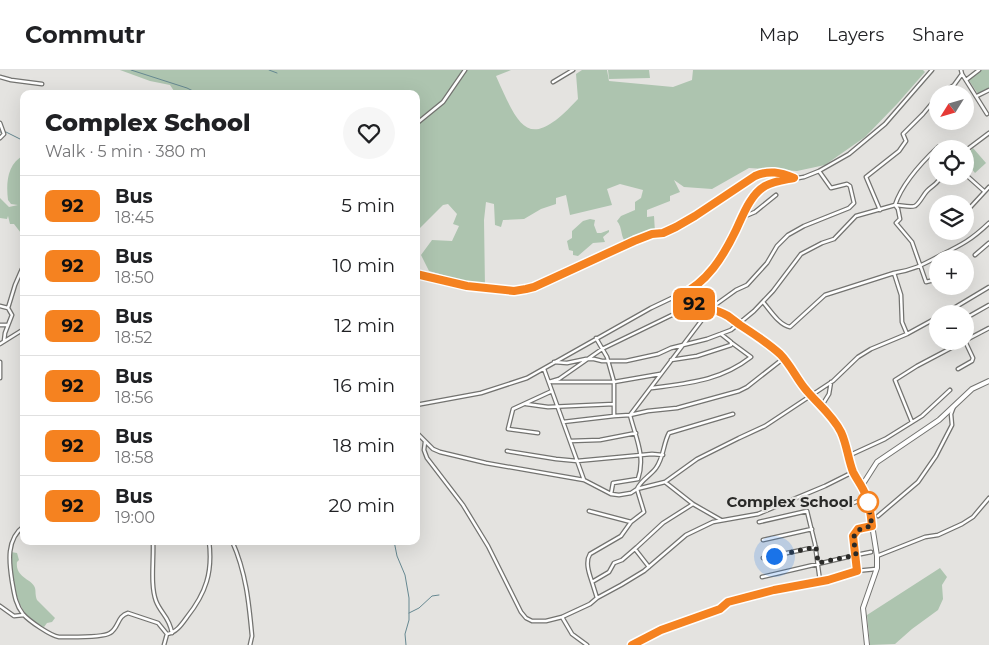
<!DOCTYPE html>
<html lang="en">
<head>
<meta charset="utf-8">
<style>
	body { margin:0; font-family:Montserrat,sans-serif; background:#f6f6f6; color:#202124; height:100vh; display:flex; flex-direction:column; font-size:19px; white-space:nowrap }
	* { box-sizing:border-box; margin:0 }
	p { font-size:16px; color:#757577 }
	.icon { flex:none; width:28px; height:28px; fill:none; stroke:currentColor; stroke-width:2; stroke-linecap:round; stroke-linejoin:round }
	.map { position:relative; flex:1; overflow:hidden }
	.side { position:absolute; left:20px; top:20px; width:400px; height:455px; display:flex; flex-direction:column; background:#fff; border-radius:10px; box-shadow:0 5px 20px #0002 }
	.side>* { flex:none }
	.badge { padding:0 10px; border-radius:8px; font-size:18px; line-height:32px }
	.needle { width:32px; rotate:233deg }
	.buttons { position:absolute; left:929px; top:15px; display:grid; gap:10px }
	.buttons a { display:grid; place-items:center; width:45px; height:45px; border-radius:50%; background:#fff; box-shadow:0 5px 20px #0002; font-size:25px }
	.you { position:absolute; width:25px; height:25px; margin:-12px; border:4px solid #fff; border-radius:50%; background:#1a73e8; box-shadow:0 0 0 8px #1a73e833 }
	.map>.badge { position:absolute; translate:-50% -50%; box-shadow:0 0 0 2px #fff }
	.round { display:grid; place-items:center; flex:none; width:52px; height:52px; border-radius:26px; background:#f6f6f6 }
	.overview { display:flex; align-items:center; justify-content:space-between; height:85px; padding:0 25px }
	h1 { font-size:24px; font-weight:800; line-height:38px }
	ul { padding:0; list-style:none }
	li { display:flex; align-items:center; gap:15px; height:60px; padding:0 25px; border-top:1px solid #e0e0e0 }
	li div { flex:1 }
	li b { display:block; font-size:19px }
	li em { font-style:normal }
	li .badge { min-width:55px; font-weight:700; text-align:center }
	header { display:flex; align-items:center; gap:30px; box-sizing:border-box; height:70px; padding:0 25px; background:#fff; border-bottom:1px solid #e0e0e0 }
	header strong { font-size:24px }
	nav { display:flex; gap:28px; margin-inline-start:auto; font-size:18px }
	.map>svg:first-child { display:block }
</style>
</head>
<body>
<header>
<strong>Commutr</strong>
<nav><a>Map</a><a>Layers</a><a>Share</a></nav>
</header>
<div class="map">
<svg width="989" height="575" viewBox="0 0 989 575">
	<rect width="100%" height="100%" fill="#e4e3e0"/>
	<path fill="#adc4af" d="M 120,0 L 511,0 L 496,6 C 520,60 529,82 578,29 L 576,4 L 582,0 L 607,0 L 609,11 L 673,17 L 692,10 L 693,0 L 923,0 L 925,2 L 897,34 L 865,67 L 825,95 L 797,101 L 749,98 L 712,119 L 684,117 L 674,110 L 680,122 L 670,126 L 670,131 L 647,140 L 647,147 L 654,146 L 655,162 L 626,172 C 620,167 623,158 617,151 L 621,146 L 635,140 L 635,132 L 641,128 L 643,120 L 620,114 L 607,119 L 612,135 L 570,145 L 566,125 L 556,128 L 556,134 L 541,139 L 524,149 L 503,150 L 501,157 L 495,155 L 494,134 L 486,132 L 484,150 L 485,217 L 429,201 L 421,185 L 432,170 L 452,171 L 459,156 L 453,154 L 457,144 L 448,134 L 443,135 L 420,158 L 416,157 L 416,24 L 176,24 L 170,15 L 150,11 Z
		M 608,0 L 649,0 L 650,8 L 609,9 Z
		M 981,0 L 989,0 L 989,19 L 978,24 L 968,9 Z
		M 973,78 L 986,93 L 975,103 L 965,91 L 965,86 Z
		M 24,85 L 24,167 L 14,154 L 10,154 L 8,146 L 7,149 L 0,148 L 0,128 L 9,137 L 18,135 L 11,134 L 8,130 C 6,113 7,94 24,85 Z
		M 590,149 L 595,150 L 594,155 L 597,163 L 601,163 L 609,160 L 609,162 L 603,167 L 605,172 L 593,173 L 578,186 L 573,185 L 573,181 L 569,180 L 567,171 L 572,168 L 572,161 L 583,151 Z
		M 11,482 L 17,483 L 19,490 L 17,492 C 15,508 33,509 35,518 C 36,522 35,525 37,530 L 55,548 L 52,552 L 47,553 L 44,557 C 15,547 11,508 11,482 Z
		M 940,498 L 947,507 L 942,515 L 943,529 L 938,540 L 912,559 L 895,574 L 870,575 L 867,545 Z"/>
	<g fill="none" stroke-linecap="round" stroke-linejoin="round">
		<path stroke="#668891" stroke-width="1" d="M 131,0 L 187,18 L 199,24
			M 269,0 L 277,3
			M 0,62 L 6,62 L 24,71
			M 394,471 L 397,486 L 405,505 L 409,528 L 409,550 L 405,564 L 406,575
			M 409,543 L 419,538 L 432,526 L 439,525"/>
		<g stroke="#737370" stroke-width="5">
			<path id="street" d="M 961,0 L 962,4 L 987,44
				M 0,7 L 11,10 L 42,14
				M 966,10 L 979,0
				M 553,12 L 573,0
				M 940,24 L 954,15 L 962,4
				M 977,26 L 989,20
				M 0,53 L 4,64 L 0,68
				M 416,54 L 443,32 L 465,0
				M 965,81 L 989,63
				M 965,104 L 984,121
				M 880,140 L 866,107 L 899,81 L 906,71 L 903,64 L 923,44 L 938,26
				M 965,143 L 989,117
				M 743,147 L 755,142 L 776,125
				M 975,185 L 989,173
				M 416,204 L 467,216 L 514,221 L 526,219 L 534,217 L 634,171 L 647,165 L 663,163 L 676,157 L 695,147 L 755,106 C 769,101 780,101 793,108
				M 938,209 L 926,212 L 912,172 L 896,153 L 900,149 L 898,139 L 895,135 C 901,135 909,138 915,136 C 920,133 923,125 927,121 C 933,115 939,113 941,106
				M 679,225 L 698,237 L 711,238 L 736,220 L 747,215 L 767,193 L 777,176 L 788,165 L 804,156 L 849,138 L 854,133 L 850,116 L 847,114 L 831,118 L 819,101
				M 763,232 C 770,240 779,255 790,257 L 825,225 L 894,203
				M 0,236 L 8,238
				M 944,244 L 989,217
				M 966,248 L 989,235
				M 0,255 L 8,255
				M 907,264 L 902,252 L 901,225 L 894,203 C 914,200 924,194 941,185 C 963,174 971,170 989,153
				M 596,268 L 607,287 L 614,312 L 614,346 L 630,345 C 635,366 646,386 638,409 L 613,413 L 611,424
				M 4,271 L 5,263 L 12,245 L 8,238 L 15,215 L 22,199
				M 0,274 L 24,259
				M 671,290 L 697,286 L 731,275 L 731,272 L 721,264
				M 0,292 L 0,308
				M 554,292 L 567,293 L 586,289 L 594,289 L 602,291 L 626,291 L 658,284 L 671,278 L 707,269 L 731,260 L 754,241 L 773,221 L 801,184 L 822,173 L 834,169 L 856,146 L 895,135 C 902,114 921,93 938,77
				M 544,299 L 584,410
				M 958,299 L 972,291 L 973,288 L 965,271
				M 549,312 L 559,309 L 602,279 L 672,245 C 681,242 691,248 701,251
				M 552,312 L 614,312 L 660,304
				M 652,318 C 689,313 720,311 751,287 L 732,273
				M 526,334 L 548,337 L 614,334
				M 416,335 L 481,323 L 527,308 L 651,238 L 693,218 L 703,211 L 715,197 L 731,170 L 748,136 L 759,120 L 775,112 L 804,107 L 819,101 L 849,84 L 885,54 L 932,0
				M 821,337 L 829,324 L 831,312
				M 630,345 L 711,238 L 730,247 L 760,268 L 784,288 L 794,301 L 804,318 L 810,325 L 814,327 L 821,337 L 829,344 L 838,358 L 853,402 L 863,419
				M 630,345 L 648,341 L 677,338 L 739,321 L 747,317 L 784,288
				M 563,352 L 614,346
				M 912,352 L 895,310 L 917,296 L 989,258
				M 416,362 L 433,379 L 440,382 L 486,393 L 584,410 L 611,424 L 619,425 L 631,423 L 637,419 L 665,412 L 697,389 L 739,368 L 765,356 L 833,311 L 858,287 L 871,279 L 907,264 L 938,247
				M 538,363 L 508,359 L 513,339 L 552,321
				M 570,371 L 600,370 L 636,363
				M 425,372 L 424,380 L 427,388 L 463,435 L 488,476 L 521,542 L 526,548 L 532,551 L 546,551 L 562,547 L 590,534 L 597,528 L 621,515 L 644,501 L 686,465 L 713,452 L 758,444 L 825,416 L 853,402
				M 507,381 L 556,389 L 577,391 L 652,384 L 663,385
				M 848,386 L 885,369 L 922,346 L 950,320
				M 665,412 L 693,434 L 721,450
				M 842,437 L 867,428
				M 589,441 L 631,452
				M 878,446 L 918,412 L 936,386 L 952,355 L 951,344 L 954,336
				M 759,452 L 807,441 L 815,474 L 820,511
				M 24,456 C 6,469 9,492 12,511 C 14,522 15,534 23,544 C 29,551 51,566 59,567 C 70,567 103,568 110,563 C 119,558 117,546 128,543 L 158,553 L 167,564 C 176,563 182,554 187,547 C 206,523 213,502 209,471
				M 763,470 L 812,459
				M 153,471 C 154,489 150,515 156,531 C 161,544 169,546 172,563
				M 232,471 C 246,502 249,533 252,566 L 250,575
				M 635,479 L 649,497
				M 871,482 L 856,485 L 853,466 L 858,459 L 872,456
				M 877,486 L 925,467 L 938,465 L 962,454 L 973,447 L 989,428
				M 763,488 L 816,477
				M 762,507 L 856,485 L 857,501
				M 592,512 C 589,503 585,492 590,484 L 621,466 L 631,452 L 644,442 L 637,419 C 641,410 650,406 656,398 C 664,387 663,374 669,363 L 733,344
				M 597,528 L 592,512 L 609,502 L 614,493 L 622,490 L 637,477 L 663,453 L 693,434
				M 0,536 L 14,546 L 24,545
				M 562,547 L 572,564 L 587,575
				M 164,575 L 167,564
				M 632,575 L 661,560 L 720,539 L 728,532 L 774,520 L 828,510 L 856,501 L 876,499"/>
		</g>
		<g stroke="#737370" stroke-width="6">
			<path id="secondary" d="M 867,575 L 863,538 L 877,498 L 877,486 L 869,436 L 863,414 L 877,392 L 939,350 L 972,319 L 989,311"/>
		</g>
		<use href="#street" stroke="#fff" stroke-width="2.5"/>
		<use href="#secondary" stroke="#fff" stroke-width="4"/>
	</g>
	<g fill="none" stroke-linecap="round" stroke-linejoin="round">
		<g stroke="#fff" stroke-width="11">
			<path id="line" d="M 416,204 L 467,216 L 514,221 L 526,219 L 534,217 L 634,171 L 652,164 L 663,163 L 676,157 L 695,146 L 755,106 C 769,100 780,102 794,108 C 784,110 774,111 765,116 C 750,125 743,145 736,160 C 723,187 707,213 679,226 C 694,238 712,236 728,246 C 732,249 736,252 740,255 C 754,264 768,273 780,284 C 791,295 797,310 807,321 C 818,334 833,346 841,362 C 847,375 848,389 853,402 C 857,410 863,417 866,426 C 870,435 871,446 872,456 L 858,459 L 853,466 L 857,501 L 828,510 L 774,520 L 728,532 L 720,539 L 661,560 L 632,575"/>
		</g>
		<use href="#line" stroke="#f58220" stroke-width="8"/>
		<path stroke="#2a2a28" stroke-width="5" stroke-dasharray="0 9" d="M 774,486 L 816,477 L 818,493 L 856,485 C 853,465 850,460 872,456 L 868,432"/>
	</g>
	<circle fill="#fff" stroke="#f58220" stroke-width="2.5" cx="868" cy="432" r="10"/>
	<g text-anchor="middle" stroke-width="4.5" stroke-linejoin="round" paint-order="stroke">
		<g font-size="15" font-weight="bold" fill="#2a2a28" stroke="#e4e3e0" text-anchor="end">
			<text x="853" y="437">Complex School</text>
		</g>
	</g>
</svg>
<div class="buttons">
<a><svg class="needle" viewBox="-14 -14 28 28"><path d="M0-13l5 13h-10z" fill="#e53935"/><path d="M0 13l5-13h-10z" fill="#757577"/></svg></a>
<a><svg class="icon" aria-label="locate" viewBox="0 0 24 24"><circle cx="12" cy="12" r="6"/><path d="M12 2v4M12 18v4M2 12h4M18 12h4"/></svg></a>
<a><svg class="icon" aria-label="layers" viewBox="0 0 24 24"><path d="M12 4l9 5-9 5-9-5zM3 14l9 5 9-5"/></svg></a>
<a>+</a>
<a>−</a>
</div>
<div class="you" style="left:774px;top:486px"></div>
<b class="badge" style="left:694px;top:234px;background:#f58220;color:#111">92</b>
<section class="side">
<div class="overview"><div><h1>Complex School</h1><p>Walk · 5 min · 380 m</p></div><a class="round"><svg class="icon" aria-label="heart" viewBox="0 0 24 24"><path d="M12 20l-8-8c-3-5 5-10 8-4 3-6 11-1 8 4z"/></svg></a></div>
<ul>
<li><span class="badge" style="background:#f58220;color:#111">92</span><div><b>Bus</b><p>18:45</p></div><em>5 min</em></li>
<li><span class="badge" style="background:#f58220;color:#111">92</span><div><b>Bus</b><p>18:50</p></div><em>10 min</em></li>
<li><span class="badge" style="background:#f58220;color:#111">92</span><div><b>Bus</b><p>18:52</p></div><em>12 min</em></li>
<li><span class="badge" style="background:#f58220;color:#111">92</span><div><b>Bus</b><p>18:56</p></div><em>16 min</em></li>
<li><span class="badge" style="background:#f58220;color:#111">92</span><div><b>Bus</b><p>18:58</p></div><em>18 min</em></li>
<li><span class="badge" style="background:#f58220;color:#111">92</span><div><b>Bus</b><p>19:00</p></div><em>20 min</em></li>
</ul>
</section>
</div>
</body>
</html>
